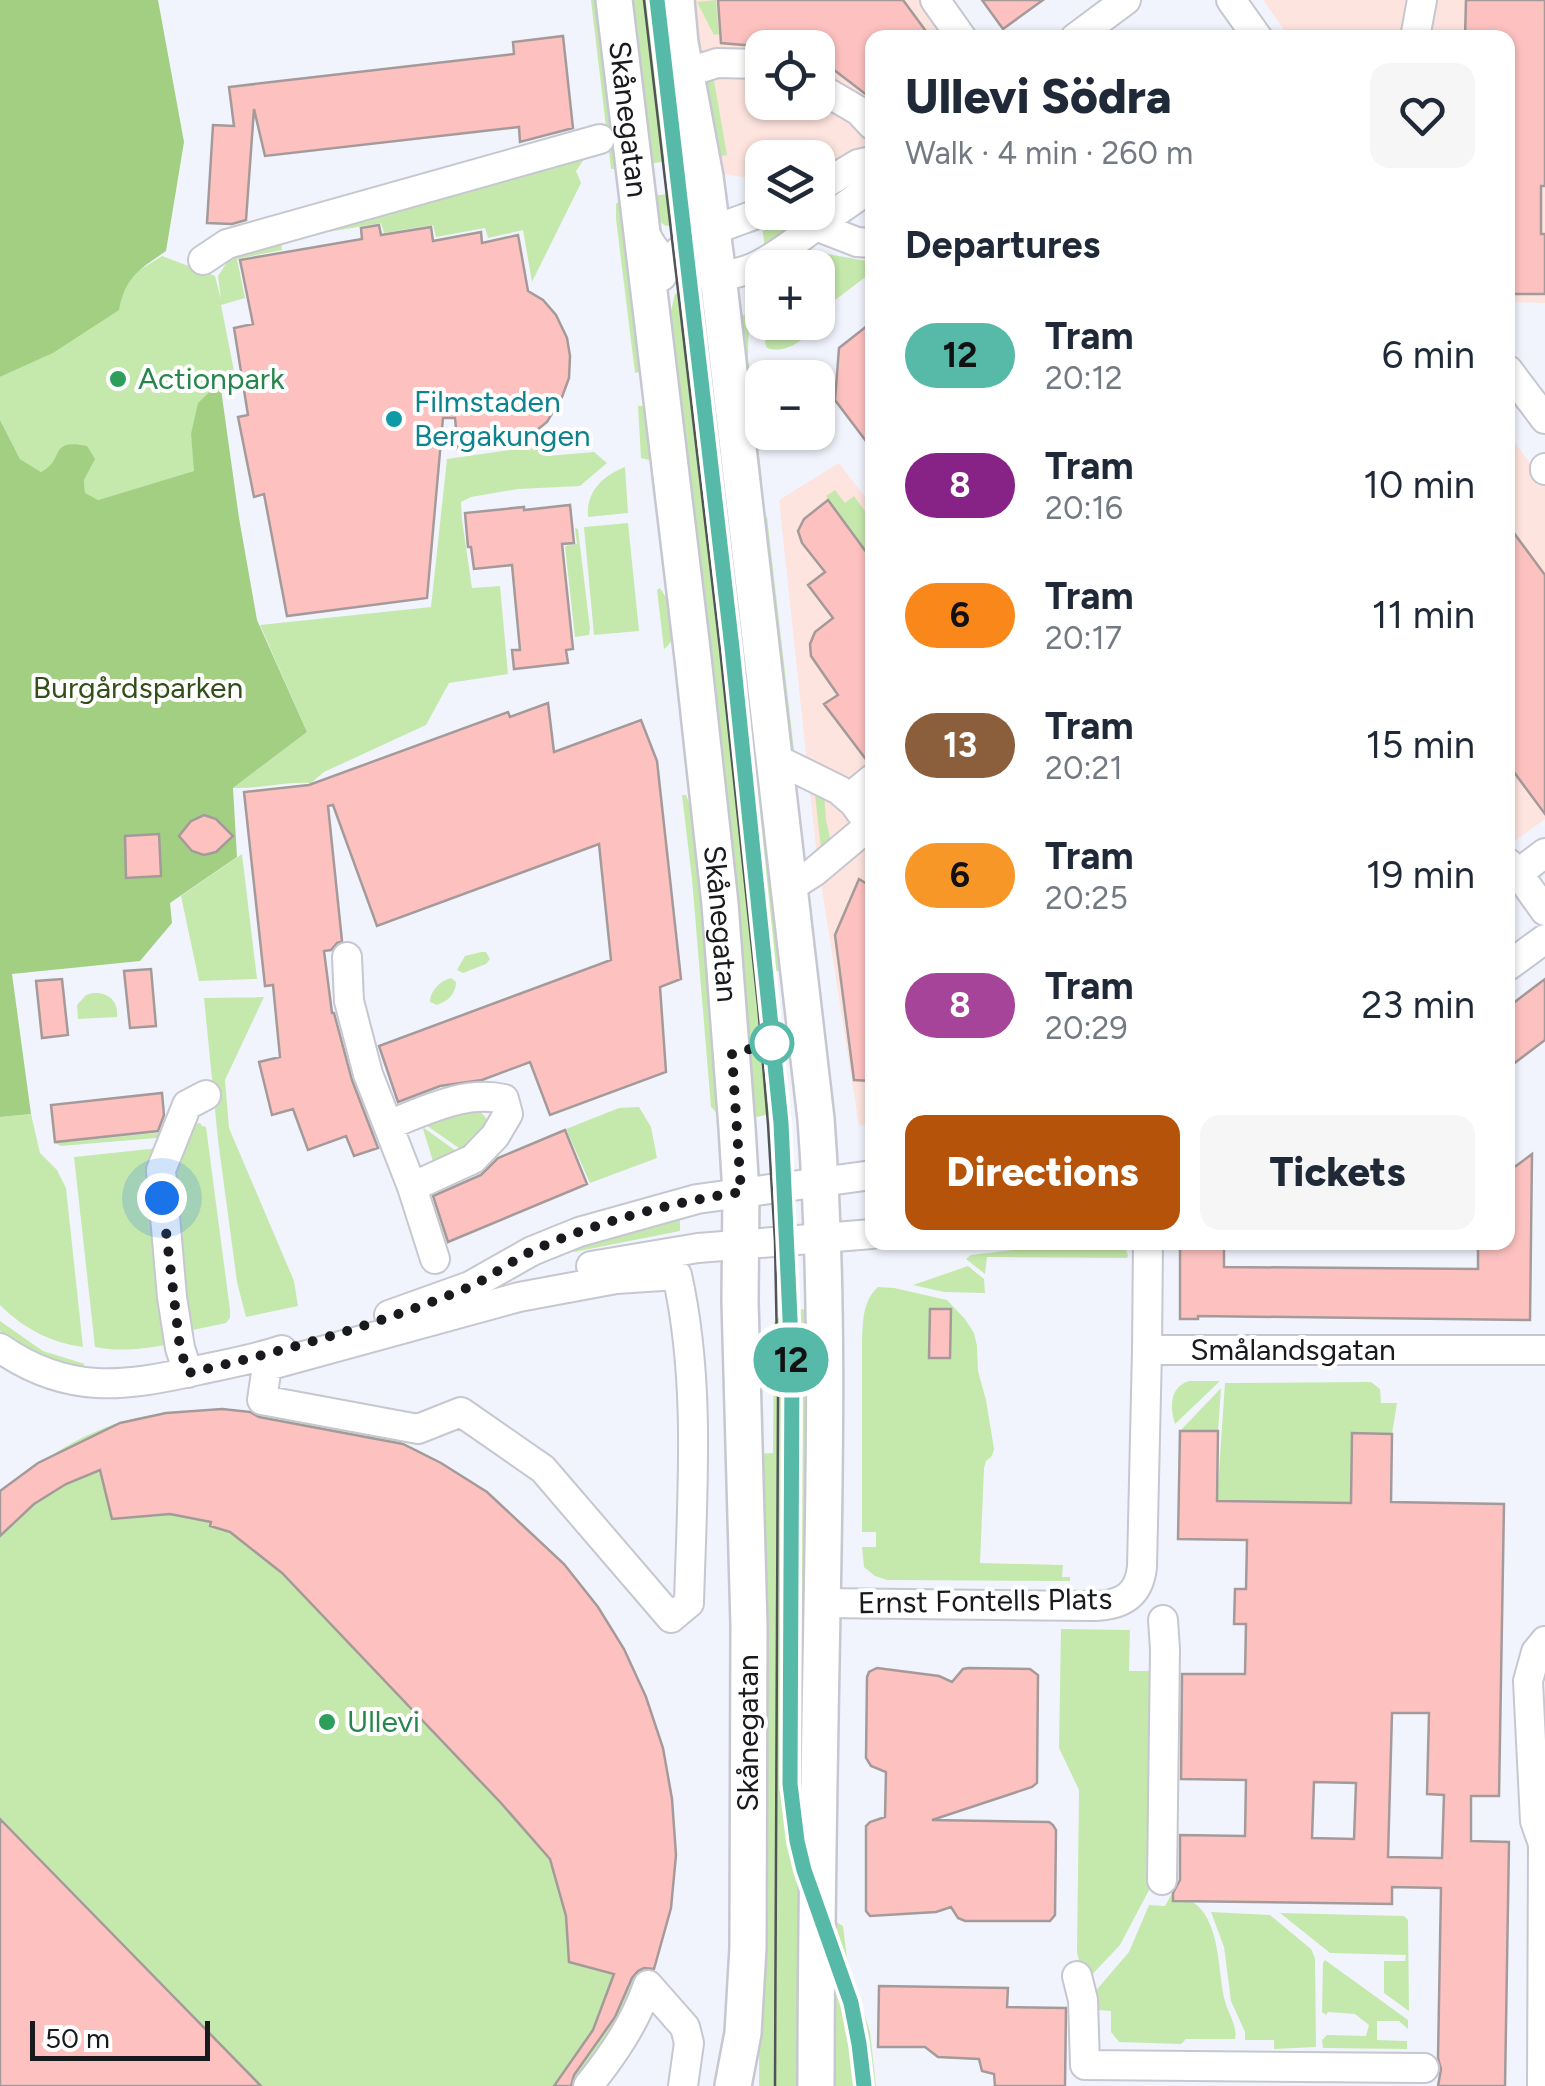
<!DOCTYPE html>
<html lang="en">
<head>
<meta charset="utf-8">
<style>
	body { margin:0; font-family:Figtree,sans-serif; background:#f6f6f7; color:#1f2937; height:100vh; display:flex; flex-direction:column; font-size:38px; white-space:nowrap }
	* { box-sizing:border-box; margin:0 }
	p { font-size:32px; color:#747a83 }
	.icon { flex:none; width:55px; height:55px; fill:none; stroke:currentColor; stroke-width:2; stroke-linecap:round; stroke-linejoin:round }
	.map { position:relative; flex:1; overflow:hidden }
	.side { position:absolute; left:865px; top:30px; width:650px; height:1220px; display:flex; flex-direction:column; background:#fff; border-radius:20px; box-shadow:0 2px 8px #0004 }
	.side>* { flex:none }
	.badge { padding:0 20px; border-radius:32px; font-size:35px; line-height:65px }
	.tools { position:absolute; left:745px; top:30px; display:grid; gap:20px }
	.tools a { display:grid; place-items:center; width:90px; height:90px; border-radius:20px; background:#fff; box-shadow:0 2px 8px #0004; font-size:50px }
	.scale { position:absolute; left:30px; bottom:25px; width:180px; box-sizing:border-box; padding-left:10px; border:5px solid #191a1d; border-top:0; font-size:28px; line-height:35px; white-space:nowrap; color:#191a1d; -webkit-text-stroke:8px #fff; paint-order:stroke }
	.you { position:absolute; width:50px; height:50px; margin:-25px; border:8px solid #fff; border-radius:50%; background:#1a73e8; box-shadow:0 0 0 15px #1a73e833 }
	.map>.badge { position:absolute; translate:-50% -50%; box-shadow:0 0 0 5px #fff }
	h2 { padding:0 40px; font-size:38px; line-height:90px }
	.round { display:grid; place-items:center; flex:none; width:105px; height:105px; border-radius:20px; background:#f6f6f7 }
	.headline { display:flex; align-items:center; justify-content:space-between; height:170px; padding:0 40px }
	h1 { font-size:48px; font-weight:800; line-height:75px }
	.action { display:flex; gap:20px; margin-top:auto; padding:20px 40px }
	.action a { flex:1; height:115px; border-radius:20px; background:#b45309; color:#fff; font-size:40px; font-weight:800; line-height:115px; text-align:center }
	.action a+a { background:#f6f6f7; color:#1f2937 }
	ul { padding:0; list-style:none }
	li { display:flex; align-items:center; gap:30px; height:130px; padding:0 40px }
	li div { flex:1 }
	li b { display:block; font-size:38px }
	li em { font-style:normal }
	li .badge { min-width:110px; font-weight:700; text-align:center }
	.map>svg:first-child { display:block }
</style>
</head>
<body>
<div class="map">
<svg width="1545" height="2086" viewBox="0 0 1545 2086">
	<rect width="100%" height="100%" fill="#f2f4fd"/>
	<path fill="#fee4de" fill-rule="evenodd" d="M 680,0 L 941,0 L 970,37 L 872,38 L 872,144 L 818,168 L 818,158 L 762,158 L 762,180 L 711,172 ZM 762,48 L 818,48 L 818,102 L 762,102 Z
		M 1263,0 L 1545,0 L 1545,303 L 1508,302 L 1508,38 L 1289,37 Z
		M 1508,433 L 1545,484 L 1545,819 L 1508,846 Z
		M 839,463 L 872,506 L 872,1124 L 859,1126 L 817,858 L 779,500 Z"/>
	<path fill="#c5e9ac" d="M 591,0 L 600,0 L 620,169 L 611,169 Z
		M 628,0 L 666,0 L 692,157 L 648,164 Z
		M 716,0 L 719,34 L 714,35 L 697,2 Z
		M 713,75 L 727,155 L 711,158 L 704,80 Z
		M 585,158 L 576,171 L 581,183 L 532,282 L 523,230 L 488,238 L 485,228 L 436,237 L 433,225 L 384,233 L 381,223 L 281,240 L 282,250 L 237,259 L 245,298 L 221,305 L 236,381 L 220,382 L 191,434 L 195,471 L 98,500 L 85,494 L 84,480 L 94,459 L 41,472 L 20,459 L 0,420 L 0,377 L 53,353 L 122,294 L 132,275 L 162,256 L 215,276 L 221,299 L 218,276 L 236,249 Z
		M 694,191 C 697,220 695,224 666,226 L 656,219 L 651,196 Z
		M 830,198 L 832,201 L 774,246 L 765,249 L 762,226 L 801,213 L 818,212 L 818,205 Z
		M 621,199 L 643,371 L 635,373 L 616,219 L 616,204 Z
		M 817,252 L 872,262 L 872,272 L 818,313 L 822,319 L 818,322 L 818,268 L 789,267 Z
		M 694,284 L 705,285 L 786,970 L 770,972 L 782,1095 L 776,1113 L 756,1117 L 733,897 L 668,323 L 675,294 Z
		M 749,315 L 748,358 L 762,481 L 759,479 L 734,316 Z
		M 817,322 L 820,326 C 804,338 787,355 767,348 L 765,343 L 766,330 L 775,333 L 778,323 Z
		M 638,406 L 647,406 L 653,461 L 641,458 Z
		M 541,435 L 547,456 L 594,452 L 607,463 L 580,486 L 518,489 L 471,497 L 461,502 L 462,520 L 472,588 L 500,586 L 508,674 L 449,683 L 426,725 L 324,772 L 311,783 C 285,781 259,789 233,788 L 307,732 L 260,625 L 431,607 L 447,459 L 510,450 Z
		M 625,467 L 628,513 L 588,517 C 586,492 602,476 625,467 Z
		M 835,490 L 845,503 L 854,496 L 872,521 L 872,558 L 826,496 Z
		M 766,517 L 767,517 L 795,759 L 789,753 L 763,523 Z
		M 628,523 L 639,631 L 594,635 L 584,527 Z
		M 575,528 L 578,529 L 590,629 L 589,635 L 575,637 L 565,546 L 577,544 Z
		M 660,588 C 673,606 684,634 664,649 L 657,590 Z
		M 814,786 L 824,792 L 826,820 L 831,842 L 821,849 Z
		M 682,795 L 686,795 L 696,819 L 699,835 L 716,1112 L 711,1107 L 692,879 Z
		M 242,854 L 257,979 L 199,981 L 181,896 Z
		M 481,952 L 486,952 L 490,959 L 486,964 L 463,973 L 457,970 L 465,956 Z
		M 451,978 L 456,982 C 456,994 448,1001 437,1005 L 430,1002 C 430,991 441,980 451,978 Z
		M 93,993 C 108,992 119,1001 117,1017 L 78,1019 L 77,1005 L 86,995 Z
		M 264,997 L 225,1080 L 229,1128 L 294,1281 L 298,1306 L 246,1317 L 237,1282 L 218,1140 L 204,998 Z
		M 639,1107 L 651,1127 L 657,1158 L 590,1183 L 566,1129 L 619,1108 Z
		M 458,1108 C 473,1109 483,1109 489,1124 L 463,1151 L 423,1123 Z
		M 31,1114 L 40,1153 L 57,1170 L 66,1188 L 83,1347 C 51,1343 23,1328 0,1305 L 0,1117 Z
		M 200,1123 L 202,1126 L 206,1127 L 230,1310 L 230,1318 L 226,1323 L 188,1331 L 168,1196 L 179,1148 L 194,1124 Z
		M 424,1128 L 456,1151 L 435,1168 L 423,1129 Z
		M 166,1132 L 163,1136 L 156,1138 L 61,1146 L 55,1143 Z
		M 159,1148 L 166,1345 C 142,1349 120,1352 95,1347 L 74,1157 Z
		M 680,1217 L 680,1231 L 574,1252 L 568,1248 Z
		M 1075,1243 L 1124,1243 L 1128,1256 L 1127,1258 L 987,1257 L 985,1274 L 966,1259 L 971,1255 Z
		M 968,1266 L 984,1279 L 985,1293 L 944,1292 L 913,1285 Z
		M 878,1287 L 894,1288 L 947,1300 L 965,1319 L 974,1333 L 977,1346 L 978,1371 L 986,1400 L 994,1449 L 992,1456 L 986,1461 L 984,1468 L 980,1563 L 1063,1565 L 1062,1577 L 1070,1577 L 1070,1581 L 887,1580 L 875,1576 L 864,1567 L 862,1547 L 876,1547 L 876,1532 L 862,1532 L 862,1339 C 863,1320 863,1300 878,1287 Z
		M 807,1309 L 805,2086 L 759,2086 L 761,1610 L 757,1454 L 773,1453 L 774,1322 L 786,1311 Z
		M 0,1321 L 43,1351 L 85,1364 L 83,1366 C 51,1362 25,1351 0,1331 Z
		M 1189,1381 L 1220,1381 L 1175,1424 C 1170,1408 1169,1387 1189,1381 Z
		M 1371,1382 L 1380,1389 L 1381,1403 L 1397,1403 L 1392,1434 L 1352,1434 L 1351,1503 L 1217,1501 L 1225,1383 Z
		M 1221,1388 L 1218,1431 L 1180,1431 Z
		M 222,1409 C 277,1415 342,1419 394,1439 C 438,1457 479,1486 515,1517 C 602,1594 666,1699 674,1818 C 674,1830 677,1843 676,1855 C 674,1875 668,1896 665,1915 C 659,1947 654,1981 639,2010 C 625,2037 605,2061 588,2086 L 0,2086 L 0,1491 C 37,1464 77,1435 122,1422 C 154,1412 188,1411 222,1409 Z
		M 1061,1629 L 1130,1630 L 1129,1671 L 1160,1671 L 1157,1875 L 1120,1945 L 1084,1983 L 1077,1952 L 1079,1790 L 1059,1748 Z
		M 1171,1895 C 1223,1899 1216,1965 1225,2001 C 1228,2014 1238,2026 1235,2039 L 1186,2039 L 1181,2044 L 1119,2042 L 1111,2032 L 1111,2011 L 1099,2010 L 1091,2006 L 1093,1994 L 1129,1952 L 1149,1905 L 1165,1906 Z
		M 1211,1912 L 1270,1915 L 1311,1949 L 1315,1958 L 1316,2047 L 1274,2049 L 1274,2040 L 1245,2040 L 1245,2032 L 1231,2001 L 1224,1947 Z
		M 1280,1913 L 1404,1916 L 1408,1920 L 1409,2011 L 1384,1993 L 1384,1961 L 1405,1961 L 1406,1955 L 1330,1953 Z
		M 830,1918 L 843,1926 L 847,1958 L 870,2032 L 876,2086 L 830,2086 Z
		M 1325,1960 L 1408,2020 L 1408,2029 L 1399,2021 L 1377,2021 L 1377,2040 L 1407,2041 L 1407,2049 L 1323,2048 L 1322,2040 L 1327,2035 L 1366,2036 L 1369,2025 L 1355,2014 L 1328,2012 L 1326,2015 L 1322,2012 L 1323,1963 Z"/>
	<path fill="#a2cf82" d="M 0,0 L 158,0 L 184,142 L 166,251 C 140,269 125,277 119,310 L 53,353 L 0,377 Z
		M 220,382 L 239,518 L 257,620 L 307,732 L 233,788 L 237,857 L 170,903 L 172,923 L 140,961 L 12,974 L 31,1114 L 0,1117 L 0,420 L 20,459 L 41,472 C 66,460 47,438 87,446 L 95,459 L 84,480 L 85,493 L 98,500 L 194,471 L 191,434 L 198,403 Z"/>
	<path fill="#fdc2c0" stroke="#a49a9a" stroke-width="2.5" fill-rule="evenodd" d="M 718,0 L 903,0 L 931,38 L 872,38 L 872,99 L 829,66 L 818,61 L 818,48 L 777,48 L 721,43 Z
		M 982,0 L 1043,0 L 1003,29 Z
		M 1466,0 L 1545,0 L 1545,186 L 1541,186 L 1541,234 L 1545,234 L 1545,294 L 1508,294 L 1508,38 L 1465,38 Z
		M 563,36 L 573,128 L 520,142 L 519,127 L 265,156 L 254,109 L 246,220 L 232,224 L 207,223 L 213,125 L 234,126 L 229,87 L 514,54 L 513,42 Z
		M 379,225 L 381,235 L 431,227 L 433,241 L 481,232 L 482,243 L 518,235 L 528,291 L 543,300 L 556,315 L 567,338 L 570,356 L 569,378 L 562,397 L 547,422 L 532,434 L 510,443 L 458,449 L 455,418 L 443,418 L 427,598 L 287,616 L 264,494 L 254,497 L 238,417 L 248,415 L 234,328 L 253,324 L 240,260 L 362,239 L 361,228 Z
		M 872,322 L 872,449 L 835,400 L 839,348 Z
		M 828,500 L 872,560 L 872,762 L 868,762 L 824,704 L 838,695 L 811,656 L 810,644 L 815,632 L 833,618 L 808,585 L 825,572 L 802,543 L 798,531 L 804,519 Z
		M 570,505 L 574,543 L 562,544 L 573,649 L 566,650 L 568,663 L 514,669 L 512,650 L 520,650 L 512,565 L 474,569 L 471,547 L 468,547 L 465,513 L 524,507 L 524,510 Z
		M 1508,525 L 1545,575 L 1545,814 L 1508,764 Z
		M 548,703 L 554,752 L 641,720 L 657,761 L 681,979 L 660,987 L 666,1072 L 550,1115 L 530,1062 L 482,1080 L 440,1086 L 398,1102 L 379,1046 L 611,960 L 599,844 L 377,926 L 333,805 L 328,806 L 342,941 L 337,943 L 331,950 L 324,951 L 332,1013 L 334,1013 L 352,1080 L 378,1148 L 354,1156 L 346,1136 L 308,1150 L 293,1109 L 272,1115 L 259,1062 L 280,1057 L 273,985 L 265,986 L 244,792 L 309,785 L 508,712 L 510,717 Z
		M 204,815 L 216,819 L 233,836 L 216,852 L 204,855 L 192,851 L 179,836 L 191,821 Z
		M 159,834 L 161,876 L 126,878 L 125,836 Z
		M 859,879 L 872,887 L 872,1081 L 854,1080 L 835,935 Z
		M 151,969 L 156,1026 L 130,1028 L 124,971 Z
		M 62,979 L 68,1035 L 42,1038 L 36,981 Z
		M 1545,979 L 1545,1040 L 1508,1068 L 1508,1007 Z
		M 162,1093 L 164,1115 L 158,1131 L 55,1142 L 51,1105 Z
		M 565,1130 L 587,1184 L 448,1242 L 433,1196 L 481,1175 L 498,1158 Z
		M 1532,1154 L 1530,1320 L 1198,1316 L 1198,1319 L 1180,1319 L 1180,1242 L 1224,1242 L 1224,1267 L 1478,1269 L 1478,1242 L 1508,1242 L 1508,1166 L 1516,1166 Z
		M 930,1309 L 951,1309 L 950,1358 L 929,1358 Z
		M 222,1409 L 250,1412 L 259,1417 L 403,1444 L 441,1463 L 487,1492 L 564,1564 L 598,1607 L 624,1649 L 646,1697 L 663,1748 L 672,1799 L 676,1855 L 671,1908 L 654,1969 L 644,1968 L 638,1971 L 632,1978 L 615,2017 L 574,2075 L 571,2086 L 554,2086 L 593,2030 L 614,1974 L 569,1962 L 566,1916 L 550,1859 L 501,1803 L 282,1573 L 230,1532 L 210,1526 L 211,1522 L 170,1514 L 112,1519 L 100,1470 L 66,1484 L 34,1504 L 0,1536 L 0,1491 L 38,1463 L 120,1423 L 166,1413 Z
		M 1180,1431 L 1218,1431 L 1217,1501 L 1351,1503 L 1352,1433 L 1392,1434 L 1391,1502 L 1504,1504 L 1499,1796 L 1471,1796 L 1471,1841 L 1509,1842 L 1505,2086 L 1438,2086 L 1441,2069 L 1438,2058 L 1441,1888 L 1392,1887 L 1392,1904 L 1173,1901 L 1173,1893 L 1180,1880 L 1180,1835 L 1245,1836 L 1246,1780 L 1181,1779 L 1182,1674 L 1245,1674 L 1246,1624 L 1234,1624 L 1235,1589 L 1246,1589 L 1247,1540 L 1178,1539 ZM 1392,1713 L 1429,1713 L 1427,1794 L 1444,1795 L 1442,1858 L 1388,1857 ZM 1314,1782 L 1356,1783 L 1354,1839 L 1312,1838 Z
		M 877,1668 L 939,1676 L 952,1682 L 963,1669 L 968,1668 L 1030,1669 L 1038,1675 L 1037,1783 L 1032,1787 L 932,1820 L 1049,1822 L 1053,1825 L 1056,1830 L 1055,1915 L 1050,1921 L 965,1921 L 958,1918 L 951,1907 L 936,1912 L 870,1916 L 866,1911 L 866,1826 L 870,1822 L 885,1817 L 886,1772 L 871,1766 L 866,1758 L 867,1677 L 869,1672 Z
		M 0,1819 L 131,1953 L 261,2086 L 0,2086 Z
		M 879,1986 L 1008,1988 L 1007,2007 L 1066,2008 L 1065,2086 L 995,2086 L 994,2074 L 982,2071 L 979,2059 L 938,2057 L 925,2047 L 878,2047 Z"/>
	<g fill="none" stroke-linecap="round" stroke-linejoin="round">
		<g stroke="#c6c7d0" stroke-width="32">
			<path id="minor" d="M 935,0 L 962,38
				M 1231,0 L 1258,38
				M 1075,38 L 1126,0
				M 1415,38 L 1422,0
				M 686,73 L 717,63 L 762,64
				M 818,87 L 859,111 L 872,125
				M 818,188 L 858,164 L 872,161
				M 816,226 L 857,242 L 872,243
				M 642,228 C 657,258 666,266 699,273 C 749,283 778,253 816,226 C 835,212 855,200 872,186
				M 203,260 L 227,244 L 600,139
				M 662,276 C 676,237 727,226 762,212
				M 1508,370 L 1545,419
				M 1545,468 L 1545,470
				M 774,758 L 839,790 L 853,802 L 870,825 L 814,872 L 789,888
				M 849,798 L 872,779
				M 1508,863 L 1518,873 L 1545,911
				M 1508,881 L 1545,853
				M 347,957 L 349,1001 L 368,1074 L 412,1187 L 435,1259
				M 1508,966 L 1545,939
				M 388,1125 C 425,1111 464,1090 504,1099 L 508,1114 L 495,1136 L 473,1159 L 412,1187
				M 1148,1242 L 1147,1350 L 1545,1350
				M 591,1266 L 698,1248 L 872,1234
				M 677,1275 C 701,1382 692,1494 689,1603 L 671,1618 L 543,1469 L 461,1412 L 418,1429 L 262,1400 L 267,1366 L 519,1297 L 616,1279 Z
				M 389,1315 L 470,1286 L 532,1251 L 579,1232 L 697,1199 L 872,1175
				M 0,1348 C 67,1395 124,1387 199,1370 C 227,1364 255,1359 282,1350
				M 188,1373 L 180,1348 L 172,1297 L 161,1170 L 187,1105 L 206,1095
				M 822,1603 L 1095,1606 C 1123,1605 1139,1595 1142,1567 L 1147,1350
				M 1162,1880 L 1165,1649 L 1163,1620
				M 1077,1976 L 1083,2000 L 1085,2065 L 1424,2068
				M 588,2086 C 613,2055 635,2023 648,1985 L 685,2027 L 689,2043 L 683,2086
				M 1542,2086 L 1543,1844 L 1535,1821 L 1528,1681 L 1536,1652 L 1545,1641"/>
		</g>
		<g stroke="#c6c7d0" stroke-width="40">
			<g id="major">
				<path id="s1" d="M 614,0 L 693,658 L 720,904 L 737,1128 L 741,1193 L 740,1301 L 749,1625 L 748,1948 L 743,2033 L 733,2086"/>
				<path d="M 676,0 L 680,43 L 705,177 L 718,276 L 816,1119 C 828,1282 825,1446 822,1610 C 819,1768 816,1927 816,2086"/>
			</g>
		</g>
		<use href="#minor" stroke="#fff" stroke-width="28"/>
		<use href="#major" stroke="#fff" stroke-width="35"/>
		<path stroke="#525358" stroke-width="2.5" d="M 644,0 L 720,649 L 758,1005 L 768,1124 L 775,1242 L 778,1399 L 775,2086
			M 790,1784 L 793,1816 L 804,1870 L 851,2003 L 859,2044 L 864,2086"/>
	</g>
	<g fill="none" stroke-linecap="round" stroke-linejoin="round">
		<g stroke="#fff" stroke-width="22">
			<path id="line" d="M 657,0 L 732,648 L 781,1123 L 792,1362 L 790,1784 L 797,1841 L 804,1870 L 851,2003 L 859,2044 L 864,2086"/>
		</g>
		<use href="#line" stroke="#57b9a8" stroke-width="15"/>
		<path stroke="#191a1d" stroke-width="10" stroke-dasharray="0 18" d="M 162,1198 L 180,1348 L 188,1373 C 282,1352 377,1325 467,1288 C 490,1278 511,1261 534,1250 C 596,1222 674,1202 741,1192 L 732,1054 L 772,1043"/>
	</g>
	<g fill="#2e9e5b" stroke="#fff" stroke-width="4">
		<circle cx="118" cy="379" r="10"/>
		<circle cx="327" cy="1722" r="10"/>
	</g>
	<circle fill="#0f9aa8" stroke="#fff" stroke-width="4" cx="394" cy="419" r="10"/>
	<circle fill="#fff" stroke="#57b9a8" stroke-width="5" cx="772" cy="1043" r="20"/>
	<g text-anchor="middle" stroke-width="8" stroke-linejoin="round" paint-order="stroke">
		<g font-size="30" fill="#191a1d" stroke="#fff">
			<text dy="10" stroke="none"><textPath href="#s1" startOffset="120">Skånegatan</textPath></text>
			<text dy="10" stroke="none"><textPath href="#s1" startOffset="930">Skånegatan</textPath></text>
			<text x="1293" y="1360">Smålandsgatan</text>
			<text transform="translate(985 1601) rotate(-1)" y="10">Ernst Fontells Plats</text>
			<text transform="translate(748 1733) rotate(-90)" y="10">Skånegatan</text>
		</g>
		<g font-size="30" fill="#27864d" stroke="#fff" text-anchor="start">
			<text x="138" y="389">Actionpark</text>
			<text x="347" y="1732">Ullevi</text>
		</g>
		<g font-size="30" fill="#0d838f" stroke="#fff" text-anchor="start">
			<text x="414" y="412">Filmstaden<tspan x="414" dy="34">Bergakungen</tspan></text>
		</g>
		<g font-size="30" fill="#324e19" stroke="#fff">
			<text x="138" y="698">Burgårdsparken</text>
		</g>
	</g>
</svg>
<div class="tools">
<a><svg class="icon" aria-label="locate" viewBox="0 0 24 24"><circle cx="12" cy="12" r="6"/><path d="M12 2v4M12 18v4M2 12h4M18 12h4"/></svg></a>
<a><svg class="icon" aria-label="layers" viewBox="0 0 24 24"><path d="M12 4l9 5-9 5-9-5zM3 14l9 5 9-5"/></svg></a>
<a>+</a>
<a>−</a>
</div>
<div class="scale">50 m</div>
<div class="you" style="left:162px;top:1198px"></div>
<b class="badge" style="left:791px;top:1360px;background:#57b9a8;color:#111">12</b>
<section class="side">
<div class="headline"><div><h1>Ullevi Södra</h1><p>Walk · 4 min · 260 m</p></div><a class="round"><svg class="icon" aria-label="heart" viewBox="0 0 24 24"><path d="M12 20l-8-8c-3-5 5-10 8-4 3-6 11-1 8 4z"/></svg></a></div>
<h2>Departures</h2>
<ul>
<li><span class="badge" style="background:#57b9a8;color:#111">12</span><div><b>Tram</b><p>20:12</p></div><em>6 min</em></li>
<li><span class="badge" style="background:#872387;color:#fff">8</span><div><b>Tram</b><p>20:16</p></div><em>10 min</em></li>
<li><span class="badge" style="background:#fa8719;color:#111">6</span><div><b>Tram</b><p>20:17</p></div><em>11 min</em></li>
<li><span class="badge" style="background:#8b5e3c;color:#fff">13</span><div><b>Tram</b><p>20:21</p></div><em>15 min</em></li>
<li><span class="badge" style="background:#f79727;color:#111">6</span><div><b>Tram</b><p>20:25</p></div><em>19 min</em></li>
<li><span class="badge" style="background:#a54499;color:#fff">8</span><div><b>Tram</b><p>20:29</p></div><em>23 min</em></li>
</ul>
<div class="action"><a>Directions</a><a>Tickets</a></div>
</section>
</div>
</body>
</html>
